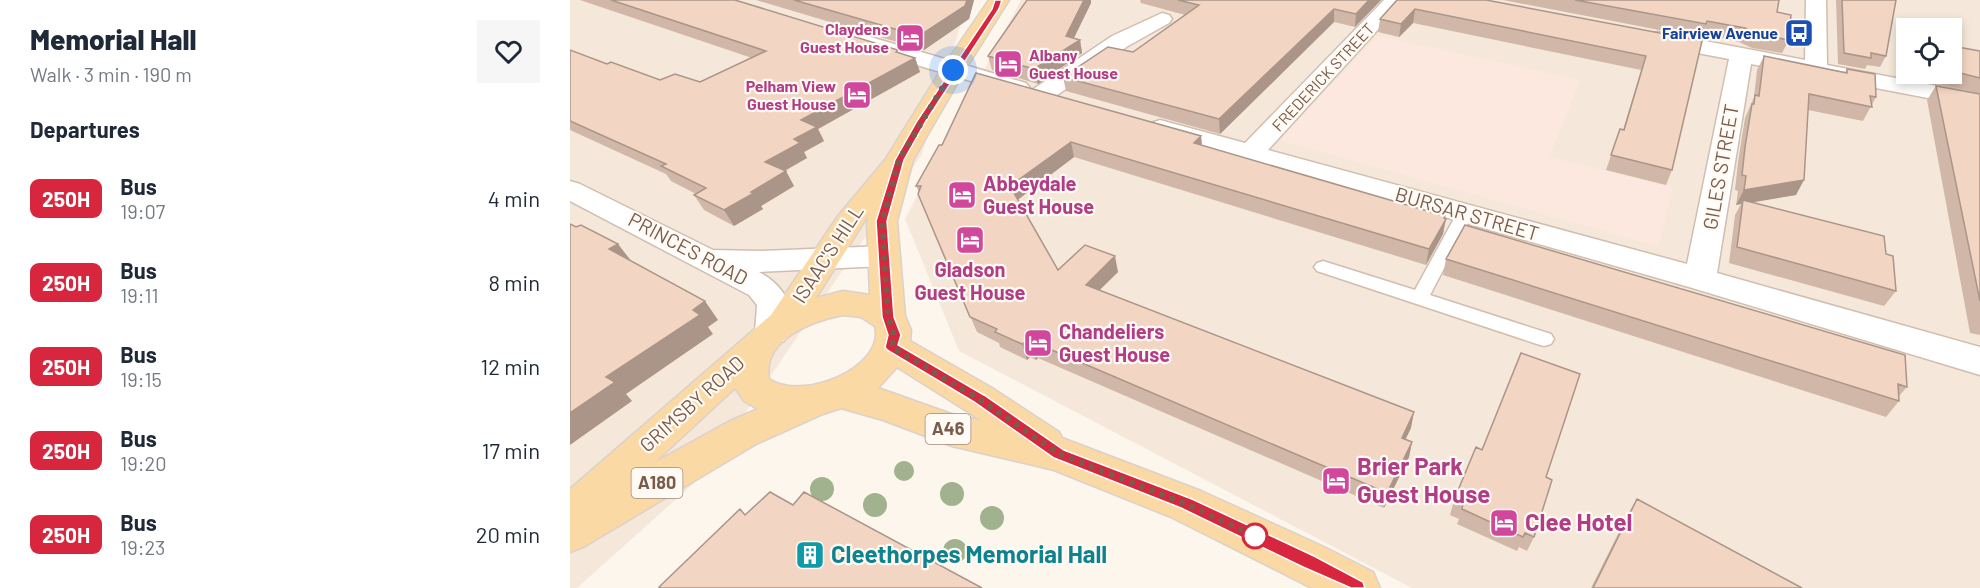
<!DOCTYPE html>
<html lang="en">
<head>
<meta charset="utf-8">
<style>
	body { margin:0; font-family:Barlow,sans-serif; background:#f6f6f7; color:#1f2937; height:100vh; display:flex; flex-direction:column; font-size:22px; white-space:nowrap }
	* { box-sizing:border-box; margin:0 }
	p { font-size:20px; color:#747a83 }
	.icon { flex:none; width:33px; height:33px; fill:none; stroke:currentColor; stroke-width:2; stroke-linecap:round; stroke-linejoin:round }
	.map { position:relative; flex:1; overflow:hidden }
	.details { display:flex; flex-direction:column; background:#fff; width:570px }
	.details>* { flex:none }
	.badge { padding:0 12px; border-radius:9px; font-size:21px; line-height:39px }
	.buttons { position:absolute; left:1326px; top:18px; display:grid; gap:12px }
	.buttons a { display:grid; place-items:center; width:66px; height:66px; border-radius:0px; background:#fff; box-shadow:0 3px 9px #0003; font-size:30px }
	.you { position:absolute; width:30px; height:30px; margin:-15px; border:4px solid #fff; border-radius:50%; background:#1a73e8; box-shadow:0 0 0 9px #1a73e833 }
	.map>.badge { position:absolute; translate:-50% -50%; box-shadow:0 0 0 3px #fff }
	h2 { padding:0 30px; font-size:22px; line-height:54px }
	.round { display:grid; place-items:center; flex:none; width:63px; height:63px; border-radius:0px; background:#f6f6f7 }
	.overview { display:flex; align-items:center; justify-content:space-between; height:102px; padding:0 30px }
	h1 { font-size:28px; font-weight:800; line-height:45px }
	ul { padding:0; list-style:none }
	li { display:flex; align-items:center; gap:18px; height:84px; padding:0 30px }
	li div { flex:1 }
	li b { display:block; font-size:22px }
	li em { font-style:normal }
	li .badge { min-width:66px; font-weight:700; text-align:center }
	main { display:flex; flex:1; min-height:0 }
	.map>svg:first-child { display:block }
</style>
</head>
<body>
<main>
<section class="details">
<div class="overview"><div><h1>Memorial Hall</h1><p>Walk · 3 min · 190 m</p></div><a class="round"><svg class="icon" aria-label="heart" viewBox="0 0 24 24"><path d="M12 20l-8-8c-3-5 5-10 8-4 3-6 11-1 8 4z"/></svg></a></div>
<h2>Departures</h2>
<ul>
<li><span class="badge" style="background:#d7263d;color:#fff">250H</span><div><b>Bus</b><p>19:07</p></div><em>4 min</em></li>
<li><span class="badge" style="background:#d7263d;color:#fff">250H</span><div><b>Bus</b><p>19:11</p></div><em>8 min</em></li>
<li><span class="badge" style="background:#d7263d;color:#fff">250H</span><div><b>Bus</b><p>19:15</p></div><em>12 min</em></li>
<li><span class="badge" style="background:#d7263d;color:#fff">250H</span><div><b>Bus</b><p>19:20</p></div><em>17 min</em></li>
<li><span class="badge" style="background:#d7263d;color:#fff">250H</span><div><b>Bus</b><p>19:23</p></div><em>20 min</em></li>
</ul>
</section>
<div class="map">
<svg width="1410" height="588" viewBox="0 0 1410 588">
	<rect width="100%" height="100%" fill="#fdf6ec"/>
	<path fill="#f5e8da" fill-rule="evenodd" d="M 0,0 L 302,0 L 392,20 L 352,154 L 133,475 L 7,588 L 0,588 Z
		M 451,0 L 1410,0 L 1410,588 L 842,588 L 389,351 L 335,219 ZM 1336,28 L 1382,28 L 1382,74 L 1336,74 Z"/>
	<path fill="#fde8e0" d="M 808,36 L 1010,80 L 979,157 L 1103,188 L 1088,246 L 713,141 L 713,136 Z"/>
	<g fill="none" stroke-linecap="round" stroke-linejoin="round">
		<g stroke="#d1beb0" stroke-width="3">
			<path id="lane" d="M 895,208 L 903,213 L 860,295 L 981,334 L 984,339 L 981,344 L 974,346 L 967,344 L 747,271 L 744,267 L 747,263 L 753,261 L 845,290 L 887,213 Z"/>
		</g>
		<g stroke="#d1beb0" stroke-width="3">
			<path id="street" d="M 814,0 L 835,0 L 698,150 L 1117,264 L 1159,59 L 1080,44 L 1077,39 L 1080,34 L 1088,32 L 1235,60 L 1236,0 L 1256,0 L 1257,65 L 1410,94 L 1410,108 L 1181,64 L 1147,273 L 1410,347 L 1410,375 L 1119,287 L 581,133 L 577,128 L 581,123 L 590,120 L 675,143 Z
				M 592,13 L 599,15 L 602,19 L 599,23 L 558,46 L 480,100 L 471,102 L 462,100 L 459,95 L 462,90 L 542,36 Z
				M 287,33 L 456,83 L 460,88 L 456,93 L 448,95 L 279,45 L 276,40 L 279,35 Z
				M 0,181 L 10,184 L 143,250 L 191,251 L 314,246 L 325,249 L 330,256 L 325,263 L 314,266 L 189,272 C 216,286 230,313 214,341 L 202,345 L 190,341 L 185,332 L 187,305 L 179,295 L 0,201 Z"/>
		</g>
		<g stroke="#dad1cd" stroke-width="3">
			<path id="primary" d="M 419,0 L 439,0 L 395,70 L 343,160 L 327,221 L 335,316 L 341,330 L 340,341 L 422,388 L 489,432 L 492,438 L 631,491 L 754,547 L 803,572 L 810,588 L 742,588 L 601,517 L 484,470 L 382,446 L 313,420 L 271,408 L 253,414 L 186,444 L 15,546 L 0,552 L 0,489 L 201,315 L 268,216 L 315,160 L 371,70 ZM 299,214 L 297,221 L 300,295 L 273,291 L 246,298 ZM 273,315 L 291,317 L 305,326 C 316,368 232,402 199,379 C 192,339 242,321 273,315 ZM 327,367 L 411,420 L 384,415 L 308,388 ZM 165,388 L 174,401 L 188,409 L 158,422 L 84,463 Z"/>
		</g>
		<use href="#lane" fill="#fff" fill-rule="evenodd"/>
		<use href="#street" fill="#fff" fill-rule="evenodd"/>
		<use href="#primary" fill="#fbd9a5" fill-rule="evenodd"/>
	</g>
	<g fill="#a0b28e">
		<circle cx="334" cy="471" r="10"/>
		<circle cx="252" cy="489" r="12"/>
		<circle cx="382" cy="494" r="12"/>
		<circle cx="305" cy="505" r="12"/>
		<circle cx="422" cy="518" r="12"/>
		<circle cx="385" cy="551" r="12"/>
	</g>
	<path fill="#d1b7a8" d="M 10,0 L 165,0 L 345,58 L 350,72 L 248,129 L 254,141 L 234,152 L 237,158 L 215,171 L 224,186 L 191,206 L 193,209 L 164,226 L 134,210 L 124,195 L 126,194 L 101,181 L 96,174 L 0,130 L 0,50 L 37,64 L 90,80 L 130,82 L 182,58 Z
		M 186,0 L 404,0 L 399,19 L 354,50 Z
		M 570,0 L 811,0 L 785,27 L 764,22 L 650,134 L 496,91 L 493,77 L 563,52 L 615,15 L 571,3 Z
		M 827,0 L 1132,41 L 1102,170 L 1096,185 L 1036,170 L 1050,129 L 1053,130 L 1071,70 L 843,23 L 829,37 L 808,32 L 810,19 Z
		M 933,0 L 1209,0 L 1207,12 L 1219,40 L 1212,53 L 1182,48 L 1169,42 L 1132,34 L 1131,38 Z
		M 1266,0 L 1326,0 L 1316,56 L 1310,67 L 1297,65 L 1295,69 L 1268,64 Z
		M 521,3 L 504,38 L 510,40 L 512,53 L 468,84 L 422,70 L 418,56 Z
		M 1382,46 L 1410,51 L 1410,93 L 1353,81 L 1352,74 L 1382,74 Z
		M 1194,56 L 1275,72 L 1277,69 L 1306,97 L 1293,121 L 1238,110 L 1226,195 L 1182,202 L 1316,254 L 1326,291 L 1314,306 L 1159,263 L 1165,215 L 1171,204 L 1166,205 L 1168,191 L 1165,190 L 1168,162 L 1175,118 L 1184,97 L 1187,70 Z
		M 1366,86 L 1410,94 L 1410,335 L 1400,333 L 1357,100 Z
		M 631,136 L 632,145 L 874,218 L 873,234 L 856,265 L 504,157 L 448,199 L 488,270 L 548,272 L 530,290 L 841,428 L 835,439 L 842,442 L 839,457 L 814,508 L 468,358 L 466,360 L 460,357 L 457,360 L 430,347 L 429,343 L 407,332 L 354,209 L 348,194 L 349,192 L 346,186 L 372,145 Z
		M 876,259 L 1337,387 L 1329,396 L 1329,401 L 1316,417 L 873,275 Z
		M 912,450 L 976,477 L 964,537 L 957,551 L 949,547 L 947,551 L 887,524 L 889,519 L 880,515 L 884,500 Z
		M 1067,499 L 1232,588 L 1021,588 L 1058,514 Z"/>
	<path fill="#aa9588" d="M 397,0 L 404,0 L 399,19 L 354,50 L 349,36 Z
		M 514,0 L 521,0 L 521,3 L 500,46 L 510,40 L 512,53 L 468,84 L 464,69 L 496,36 Z
		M 799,0 L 811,0 L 785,27 L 786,14 Z
		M 764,9 L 764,22 L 650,134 L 649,119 Z
		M 845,9 L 843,23 L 829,37 L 831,24 Z
		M 345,58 L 350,72 L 248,129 L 254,141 L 234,152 L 237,158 L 203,177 L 195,162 L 224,139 L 231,120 Z
		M 631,136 L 632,151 L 624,143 Z
		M 501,142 L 504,157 L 445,202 L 440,186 Z
		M 216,171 L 224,186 L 191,206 L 193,209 L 164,226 L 154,210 L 181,192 Z
		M 1234,180 L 1226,195 L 1173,204 L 1173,200 L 1171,204 L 1166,205 L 1174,190 Z
		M 875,216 L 874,223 L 876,219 L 873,234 L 856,265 L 859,249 Z
		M 48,244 L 62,262 L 39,249 Z
		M 545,256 L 548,272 L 519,300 L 516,285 Z
		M 135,301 L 148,320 L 138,327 L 143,334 L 56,394 L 62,401 L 0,445 L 0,413 L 36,377 Z
		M 455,342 L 460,357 L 457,360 L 452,344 Z
		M 463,342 L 468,358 L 466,360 L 461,344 Z
		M 844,412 L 841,428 L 829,453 L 832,438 Z
		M 842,442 L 839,457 L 814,508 L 817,493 Z"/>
	<path fill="#f3d5c3" stroke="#aa9588" stroke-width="1.5" d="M 41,0 L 165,0 L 328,50 L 326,52 L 345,58 L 231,120 L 247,127 L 224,139 L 230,143 L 195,162 L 216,171 L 181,192 L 184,193 L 154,210 L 124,195 L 136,188 L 91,166 L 96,164 L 0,121 L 0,50 L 37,64 L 41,62 L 90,80 L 105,74 L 130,82 L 196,51 Z
		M 224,0 L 397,0 L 395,6 L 349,36 Z
		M 457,0 L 514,0 L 496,36 L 510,40 L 464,69 L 418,56 Z
		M 608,0 L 799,0 L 786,14 L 764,9 L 649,119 L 493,77 L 538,47 L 563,52 L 629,5 Z
		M 827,0 L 916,0 L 1132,41 L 1102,170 L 1041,155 L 1050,129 L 1054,130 L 1076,56 L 845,9 L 831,24 L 810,19 Z
		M 1005,0 L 1209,0 L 1207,12 L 1221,15 L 1219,40 L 1188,34 L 1175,28 L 1137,21 L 1136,24 Z
		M 1272,0 L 1326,0 L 1316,56 L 1301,53 L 1301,58 L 1274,53 Z
		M 1382,46 L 1410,51 L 1410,78 L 1382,71 Z
		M 1194,56 L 1277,73 L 1277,69 L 1305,74 L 1306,97 L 1300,96 L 1302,107 L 1239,94 L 1234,180 L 1174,190 L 1176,176 L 1172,175 L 1175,147 L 1182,104 L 1184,104 L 1185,95 L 1189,96 Z
		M 406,73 L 631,136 L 624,143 L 875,216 L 874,218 L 876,219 L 859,249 L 501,142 L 440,186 L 488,270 L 515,245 L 545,256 L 516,285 L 844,412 L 832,438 L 842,442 L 817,493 L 463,342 L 461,344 L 455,342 L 452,344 L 425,332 L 427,329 L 400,317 L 348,194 L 351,186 L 346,186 L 369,145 L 372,145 Z
		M 1366,86 L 1410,94 L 1410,301 Z
		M 1173,200 L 1314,236 L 1316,254 L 1323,256 L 1326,291 L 1167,247 Z
		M 0,224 L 6,227 L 11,225 L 48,244 L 39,249 L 135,301 L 123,310 L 130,315 L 36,377 L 45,382 L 0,413 Z
		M 895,225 L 1335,355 L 1337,387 L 1328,384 L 1329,401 L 876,259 Z
		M 951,353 L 1010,374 L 976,477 L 982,480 L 964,537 L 955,533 L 953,537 L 892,509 L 893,504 L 884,500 L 906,447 L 912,450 Z
		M 200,492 L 223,505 L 234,492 L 412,588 L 91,588 L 89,587 L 170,509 L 175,515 Z
		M 1067,499 L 1232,588 L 1023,588 Z"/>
	<path fill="#d7263d" stroke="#fff" stroke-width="1.5" d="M 425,0 L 432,0 L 429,9 L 356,121 L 334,160 L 317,221 L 324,317 L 331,335 L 328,345 L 414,395 L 494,450 L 622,499 L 744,556 L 793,582 L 795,588 L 781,588 L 733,567 L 611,508 L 484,458 L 404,402 L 317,350 L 315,347 L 318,335 L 312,317 L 306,221 L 325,160 L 347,121 L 422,9 Z"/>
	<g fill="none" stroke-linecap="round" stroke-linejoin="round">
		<path stroke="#7a5c4d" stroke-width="6" stroke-dasharray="0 10.8" d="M 383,70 L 329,160 L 312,221 L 318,317 L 324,335 L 322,347 L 409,399 L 489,454 L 616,504 L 685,536"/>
	</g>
	<defs>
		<g id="bus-square" transform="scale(1.5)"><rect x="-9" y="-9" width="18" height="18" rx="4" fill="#1a4fb4" stroke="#fffaf3"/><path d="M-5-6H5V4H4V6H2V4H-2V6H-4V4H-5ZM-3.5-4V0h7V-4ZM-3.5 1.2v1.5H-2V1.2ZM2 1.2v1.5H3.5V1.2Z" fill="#fff"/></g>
		<g id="hotel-square" transform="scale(1.5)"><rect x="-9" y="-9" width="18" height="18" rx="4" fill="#d1479c" stroke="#fffaf3"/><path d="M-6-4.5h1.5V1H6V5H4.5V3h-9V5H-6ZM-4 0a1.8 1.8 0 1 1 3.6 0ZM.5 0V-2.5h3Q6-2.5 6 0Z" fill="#fff"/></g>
		<g id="building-square" transform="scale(1.5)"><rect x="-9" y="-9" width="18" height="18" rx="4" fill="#0f9aa8" stroke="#fffaf3"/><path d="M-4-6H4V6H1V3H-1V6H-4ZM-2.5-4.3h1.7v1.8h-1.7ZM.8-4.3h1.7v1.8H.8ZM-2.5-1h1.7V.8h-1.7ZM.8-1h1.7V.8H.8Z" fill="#fff"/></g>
	</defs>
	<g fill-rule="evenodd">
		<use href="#bus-square" x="1229" y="33"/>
		<use href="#hotel-square" x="340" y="38"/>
		<use href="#hotel-square" x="438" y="64"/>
		<use href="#hotel-square" x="287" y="95"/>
		<use href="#hotel-square" x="392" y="195"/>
		<use href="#hotel-square" x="400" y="240"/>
		<use href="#hotel-square" x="468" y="343"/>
		<use href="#hotel-square" x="766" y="481"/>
		<use href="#hotel-square" x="934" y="523"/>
		<use href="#building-square" x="240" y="555"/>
	</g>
	<circle fill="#fff" stroke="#d7263d" stroke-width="3" cx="685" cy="536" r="12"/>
	<g text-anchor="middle" stroke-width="4.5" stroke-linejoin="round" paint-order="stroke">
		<g font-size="16" font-weight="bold" fill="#b23c85" stroke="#fffaf3" text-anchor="end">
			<text x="319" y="35">Claydens<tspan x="319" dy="18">Guest House</tspan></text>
			<text x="459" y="61" text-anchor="start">Albany<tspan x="459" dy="18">Guest House</tspan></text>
			<text x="266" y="92">Pelham View<tspan x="266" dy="18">Guest House</tspan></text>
		</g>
		<g font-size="16" font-weight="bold" fill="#164399" stroke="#fffaf3" text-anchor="end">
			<text x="1208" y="39">Fairview Avenue</text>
		</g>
		<g font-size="16" fill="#7a5c4d" stroke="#fffaf3">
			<text transform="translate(753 77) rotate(-47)" y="6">FREDERICK STREET</text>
		</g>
		<g fill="#fffaf3" stroke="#a28b7f" stroke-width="1.5">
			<rect x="355.5" y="414" width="45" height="30" rx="4.5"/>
			<rect x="61.5" y="468" width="51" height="30" rx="4.5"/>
		</g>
		<g font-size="18" font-weight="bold" fill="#7a5c4d">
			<text x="378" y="435">A46</text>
			<text x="87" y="489">A180</text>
		</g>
		<g font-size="20" fill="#7a5c4d" stroke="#fffaf3">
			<text transform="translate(1151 167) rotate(-80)" y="7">GILES STREET</text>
			<text transform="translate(897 214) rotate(16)" y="7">BURSAR STREET</text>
			<text transform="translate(118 249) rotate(28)" y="7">PRINCES ROAD</text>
			<text transform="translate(258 254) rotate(-57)" y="7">ISAAC'S HILL</text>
			<text transform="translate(122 404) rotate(-42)" y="7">GRIMSBY ROAD</text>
		</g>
		<g font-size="20" font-weight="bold" fill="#b23c85" stroke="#fffaf3" text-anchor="start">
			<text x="413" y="191">Abbeydale<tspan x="413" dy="23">Guest House</tspan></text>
			<text x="400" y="277" text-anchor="middle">Gladson<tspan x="400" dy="23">Guest House</tspan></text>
			<text x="489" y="339">Chandeliers<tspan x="489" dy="23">Guest House</tspan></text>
		</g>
		<g font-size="24" font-weight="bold" fill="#b23c85" stroke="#fffaf3" text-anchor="start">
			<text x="787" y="475">Brier Park<tspan x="787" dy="28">Guest House</tspan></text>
			<text x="955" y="531">Clee Hotel</text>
		</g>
		<g font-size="24" font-weight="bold" fill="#0d838f" stroke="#fffaf3" text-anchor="start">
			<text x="261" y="563">Cleethorpes Memorial Hall</text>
		</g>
	</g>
</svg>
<div class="buttons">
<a><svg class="icon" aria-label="locate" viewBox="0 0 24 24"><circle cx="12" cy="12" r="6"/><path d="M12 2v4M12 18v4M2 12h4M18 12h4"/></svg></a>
</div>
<div class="you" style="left:383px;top:70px"></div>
</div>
</main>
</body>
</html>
